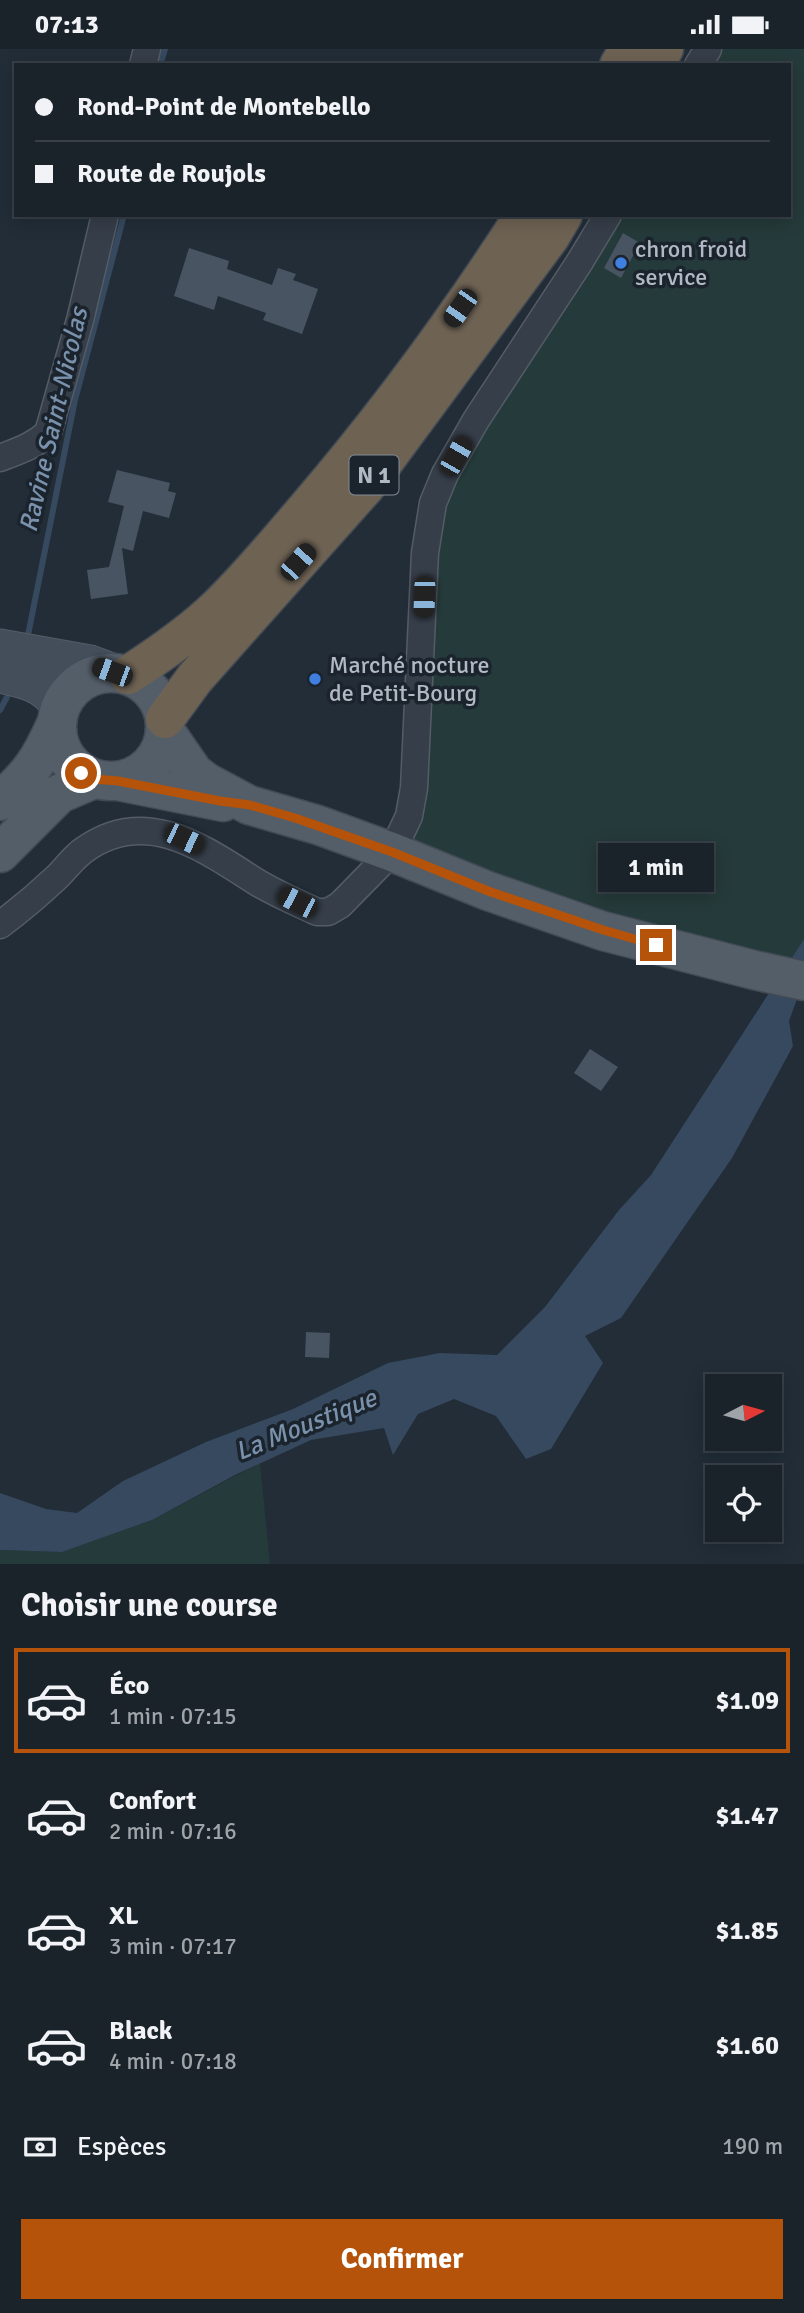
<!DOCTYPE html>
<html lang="fr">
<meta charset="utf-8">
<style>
body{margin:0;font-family:Signika,sans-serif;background:#272f36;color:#f1f3f6;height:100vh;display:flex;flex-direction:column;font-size:26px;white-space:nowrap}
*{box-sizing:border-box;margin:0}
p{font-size:23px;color:#9fa4a8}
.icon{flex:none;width:38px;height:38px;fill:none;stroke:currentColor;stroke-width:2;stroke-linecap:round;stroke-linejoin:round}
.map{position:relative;height:1515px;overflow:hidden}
.drawer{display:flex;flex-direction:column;background:#1a222a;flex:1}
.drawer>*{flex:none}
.hud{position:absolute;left:14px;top:14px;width:777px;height:154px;border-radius:0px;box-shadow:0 4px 18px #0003,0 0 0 2px #383f47;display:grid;align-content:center;height:154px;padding:0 21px;background:#1a222a}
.needle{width:46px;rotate:84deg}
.controls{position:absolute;left:705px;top:1325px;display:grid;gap:14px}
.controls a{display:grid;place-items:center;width:77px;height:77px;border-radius:0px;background:#1a222a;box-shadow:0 4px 18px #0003,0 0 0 2px #383f47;font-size:35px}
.end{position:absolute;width:32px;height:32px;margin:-16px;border:9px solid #b45309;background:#fff;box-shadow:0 0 0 4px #fff}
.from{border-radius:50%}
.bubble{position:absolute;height:49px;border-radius:0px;background:#1a222a;box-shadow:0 4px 18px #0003,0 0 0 2px #383f47;font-size:23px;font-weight:800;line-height:49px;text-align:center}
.car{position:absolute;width:21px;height:42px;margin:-21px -10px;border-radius:9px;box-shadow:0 0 5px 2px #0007;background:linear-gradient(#222 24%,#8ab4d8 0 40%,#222 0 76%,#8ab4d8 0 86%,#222 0)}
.hud b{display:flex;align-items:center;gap:24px;height:66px;font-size:26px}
.hud b+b{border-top:2px solid #383f47}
.hud i{width:18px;height:18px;background:#f1f3f6}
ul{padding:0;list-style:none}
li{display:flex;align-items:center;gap:21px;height:105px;margin:0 14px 10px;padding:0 7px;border:4px solid transparent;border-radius:0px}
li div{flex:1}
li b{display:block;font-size:26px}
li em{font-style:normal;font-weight:800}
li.on{border-color:#b45309}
li>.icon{width:63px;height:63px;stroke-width:1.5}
h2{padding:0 21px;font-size:32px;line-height:84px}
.pay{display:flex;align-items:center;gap:18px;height:77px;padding:0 21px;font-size:26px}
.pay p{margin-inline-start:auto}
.action{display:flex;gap:14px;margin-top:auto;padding:14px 21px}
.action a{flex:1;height:80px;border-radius:0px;background:#b45309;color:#fff;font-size:28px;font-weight:800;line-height:80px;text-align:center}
.status{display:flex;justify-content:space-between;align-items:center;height:49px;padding:0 35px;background:#1a222a;direction:ltr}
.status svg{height:19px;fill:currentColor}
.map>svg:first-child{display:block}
.green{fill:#253a3a}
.water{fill:#36495f}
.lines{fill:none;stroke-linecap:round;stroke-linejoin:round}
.stream{stroke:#36495f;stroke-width:6}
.building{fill:#485462}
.street-casing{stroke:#545c66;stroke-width:29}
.secondary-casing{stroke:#545c66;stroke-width:39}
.primary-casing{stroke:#424a55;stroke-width:41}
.highway-casing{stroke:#414953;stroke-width:41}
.street{stroke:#363e49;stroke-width:26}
.secondary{stroke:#444e5b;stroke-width:37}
.primary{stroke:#545e69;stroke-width:38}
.highway{stroke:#6e6253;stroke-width:38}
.route{stroke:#b45309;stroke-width:9}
.shop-dot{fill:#3f7fe0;stroke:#1b242d;stroke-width:2.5}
.labels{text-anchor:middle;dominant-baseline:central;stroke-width:7;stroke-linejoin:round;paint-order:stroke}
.shield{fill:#1b242d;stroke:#848c97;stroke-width:2}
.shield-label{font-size:23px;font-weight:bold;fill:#b1b9c5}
.poi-label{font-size:24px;fill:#b1b9c5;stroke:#1b242d;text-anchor:start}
.water-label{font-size:26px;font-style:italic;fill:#7a91ac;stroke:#1b242d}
</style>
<div class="status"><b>07:13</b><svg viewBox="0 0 49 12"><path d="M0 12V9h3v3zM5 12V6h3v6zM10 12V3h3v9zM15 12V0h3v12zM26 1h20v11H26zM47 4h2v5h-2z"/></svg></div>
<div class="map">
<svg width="804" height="1515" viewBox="0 0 804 1515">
<rect width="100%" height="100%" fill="#222d38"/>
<g class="green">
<polygon points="708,0 804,0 804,890 785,919 392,803 409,767 433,454 608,166 789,166 789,16 698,16"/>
<polygon points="260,1414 270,1515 0,1515 0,1501 62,1503 152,1471"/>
</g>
<polygon class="water" points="804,890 804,940 797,950 789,972 793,997 732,1109 621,1269 585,1287 603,1314 551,1400 526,1410 496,1367 454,1350 418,1365 393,1406 384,1379 311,1391 237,1425 152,1471 62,1503 0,1501 0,1444 46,1460 77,1464 123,1432 206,1393 293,1360 388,1314 440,1304 497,1306 545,1258 619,1161 651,1126"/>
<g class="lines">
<g class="stream">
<polyline points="160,16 165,0"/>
<polyline points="28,586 75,351 124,166"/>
<polyline points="0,661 7,648"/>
</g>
</g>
<g class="building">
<polygon points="623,184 640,194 621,229 604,219"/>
<polygon points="189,199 229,212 227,220 272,236 278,219 296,225 293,231 318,240 302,285 263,271 266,264 218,247 214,261 174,247"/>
<polygon points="117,421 170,434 168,442 176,444 169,469 143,462 133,502 122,499 128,545 91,550 87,521 109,518 124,457 108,453"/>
<polygon points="590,1000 618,1018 601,1042 574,1024"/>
<polygon points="306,1283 330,1284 329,1309 305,1308"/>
</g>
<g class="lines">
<g class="street-casing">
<g id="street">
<polyline points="143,16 147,0"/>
<polyline points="698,16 708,0"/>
<path d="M0,409c18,-7 34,-12 48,-25l32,-113 25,-105"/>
<path d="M0,876c20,-15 39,-31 57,-48 9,-9 17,-20 27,-27 61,-44 118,-3 171,31 19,12 41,21 62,31h11l12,-7 52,-53 17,-36 5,-28 11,-235 8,-50 12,-29 31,-54 103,-157 29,-48"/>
</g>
</g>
<g class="secondary-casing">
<g id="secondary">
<polyline points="0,599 90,615 112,623"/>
<path d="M0,625c24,5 47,10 60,33"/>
</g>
</g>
<g class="primary-casing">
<g id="primary">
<circle cx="111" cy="678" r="54"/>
<polyline points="165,682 194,724 206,733 249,756 318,776 392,803 488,842 603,882 754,921 804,932"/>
<polyline points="118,732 223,753"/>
<path d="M0,752c30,-26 40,-41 56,-77"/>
<polyline points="0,804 59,745 94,730"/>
</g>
</g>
<g class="highway-casing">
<g id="highway">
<polyline points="619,16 629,0"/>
<polyline points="654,16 664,0"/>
<path d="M128,626c31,-20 63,-42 89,-67 32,-31 60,-65 89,-99 79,-92 152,-191 218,-294"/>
<polyline points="165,670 195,629 366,437 550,188 563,166"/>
</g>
</g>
<use href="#street" class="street"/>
<use href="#secondary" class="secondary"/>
<use href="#primary" class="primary"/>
<use href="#highway" class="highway"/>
</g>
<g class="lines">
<polyline class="route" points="81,724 94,730 118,732 220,752 250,756 295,769 392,803 488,842 603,881 656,896"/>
</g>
<g class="shop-dot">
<circle cx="621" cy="214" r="7"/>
<circle cx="315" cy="630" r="7"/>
</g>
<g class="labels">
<rect class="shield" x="349.5" y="406.5" width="49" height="39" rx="5"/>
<g class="shield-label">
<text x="374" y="426">N 1</text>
</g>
<g class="poi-label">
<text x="635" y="200">chron froid<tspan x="635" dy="28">service</tspan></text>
<text x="329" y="616">Marché nocture<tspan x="329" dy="28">de Petit-Bourg</tspan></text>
</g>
<g class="water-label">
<text transform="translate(54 371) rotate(-77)">Ravine Saint-Nicolas</text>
<text transform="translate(306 1376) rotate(-22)">La Moustique</text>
</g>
</g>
</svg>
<div class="controls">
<a><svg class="needle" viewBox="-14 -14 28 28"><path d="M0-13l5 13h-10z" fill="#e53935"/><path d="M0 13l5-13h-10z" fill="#9fa4a8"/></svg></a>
<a><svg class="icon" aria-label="locate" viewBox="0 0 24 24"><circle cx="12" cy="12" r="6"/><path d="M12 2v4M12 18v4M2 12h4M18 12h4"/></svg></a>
</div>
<i class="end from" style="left:81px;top:724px"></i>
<i class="end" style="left:656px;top:896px"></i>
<div class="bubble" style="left:598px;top:794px;width:116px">1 min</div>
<i class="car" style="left:460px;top:259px;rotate:215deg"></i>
<i class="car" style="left:456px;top:407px;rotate:30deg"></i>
<i class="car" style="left:298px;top:513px;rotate:42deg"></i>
<i class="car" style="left:424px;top:548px;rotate:182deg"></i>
<i class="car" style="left:112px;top:623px;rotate:290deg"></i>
<i class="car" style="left:184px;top:790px;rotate:116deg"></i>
<i class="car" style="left:297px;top:853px;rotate:297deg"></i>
<div class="hud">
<b><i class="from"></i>Rond-Point de Montebello</b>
<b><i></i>Route de Roujols</b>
</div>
</div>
<section class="drawer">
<h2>Choisir une course</h2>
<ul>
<li class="on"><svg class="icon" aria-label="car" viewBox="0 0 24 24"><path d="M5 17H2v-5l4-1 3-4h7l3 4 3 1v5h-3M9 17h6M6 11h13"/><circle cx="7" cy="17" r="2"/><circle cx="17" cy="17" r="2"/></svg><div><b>Éco</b><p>1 min · 07:15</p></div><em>$1.09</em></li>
<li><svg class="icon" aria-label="car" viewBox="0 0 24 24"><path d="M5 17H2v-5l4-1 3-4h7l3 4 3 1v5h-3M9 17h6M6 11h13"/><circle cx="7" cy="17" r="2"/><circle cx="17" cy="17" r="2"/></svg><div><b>Confort</b><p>2 min · 07:16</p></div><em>$1.47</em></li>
<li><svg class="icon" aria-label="car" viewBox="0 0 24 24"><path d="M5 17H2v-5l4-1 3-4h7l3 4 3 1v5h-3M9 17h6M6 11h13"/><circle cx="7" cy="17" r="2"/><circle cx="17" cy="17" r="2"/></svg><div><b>XL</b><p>3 min · 07:17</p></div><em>$1.85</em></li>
<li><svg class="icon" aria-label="car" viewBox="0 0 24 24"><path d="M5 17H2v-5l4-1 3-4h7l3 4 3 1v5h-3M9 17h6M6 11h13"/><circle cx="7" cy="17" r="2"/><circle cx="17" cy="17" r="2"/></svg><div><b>Black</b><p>4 min · 07:18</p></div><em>$1.60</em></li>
</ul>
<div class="pay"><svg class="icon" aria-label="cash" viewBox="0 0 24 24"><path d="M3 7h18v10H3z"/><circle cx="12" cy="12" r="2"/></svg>Espèces<p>190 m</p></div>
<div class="action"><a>Confirmer</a></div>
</section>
